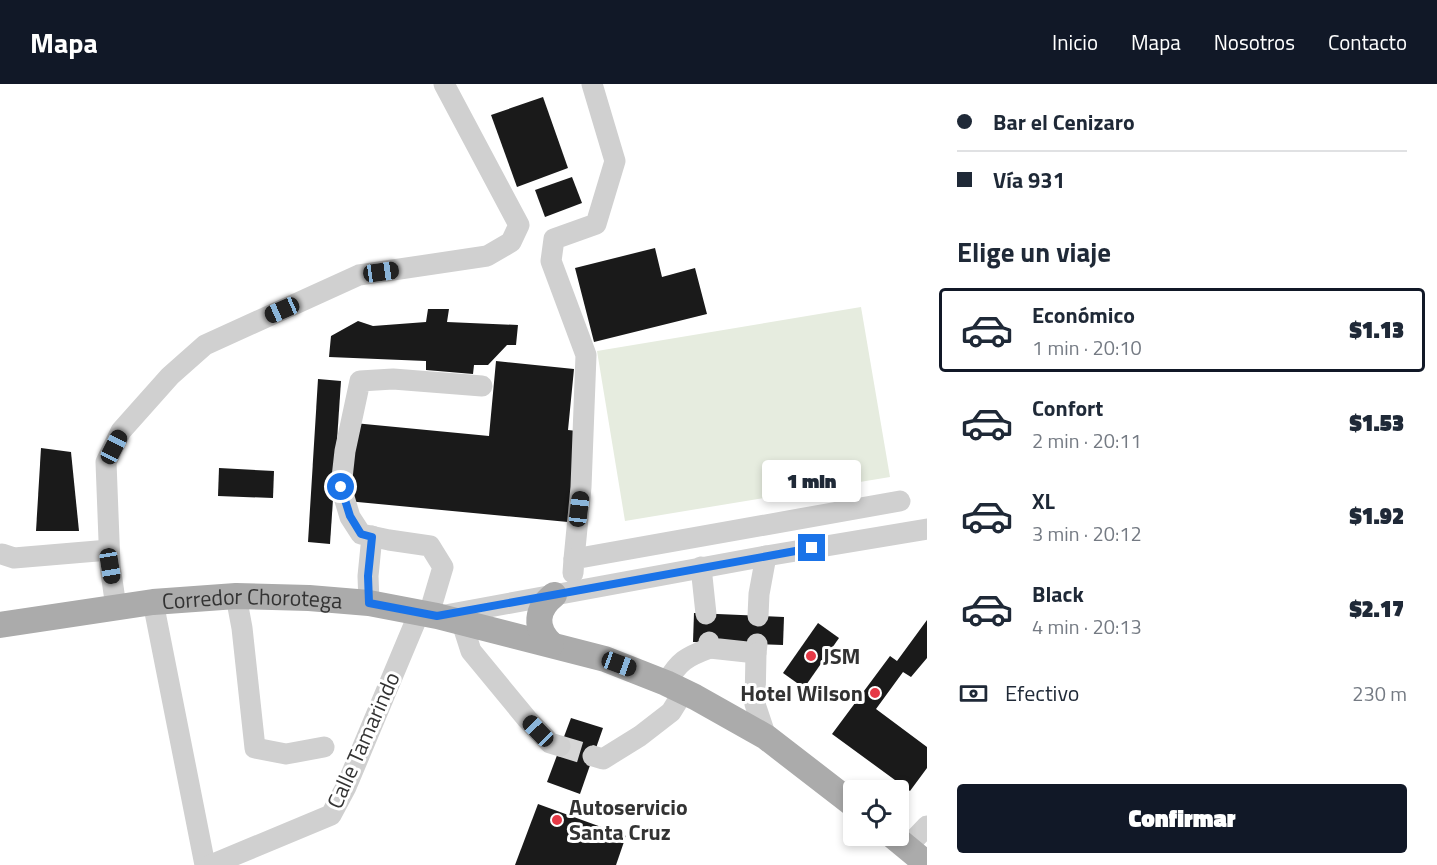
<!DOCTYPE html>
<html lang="es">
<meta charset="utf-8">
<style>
body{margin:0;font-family:"Titillium Web",sans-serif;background:#f6f6f7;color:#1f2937;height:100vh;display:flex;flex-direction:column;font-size:22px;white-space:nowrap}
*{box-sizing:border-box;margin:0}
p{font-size:20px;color:#747a83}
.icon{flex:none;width:33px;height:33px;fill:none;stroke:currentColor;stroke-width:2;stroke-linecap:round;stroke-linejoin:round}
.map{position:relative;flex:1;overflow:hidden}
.sheet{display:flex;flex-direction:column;background:#fff;width:510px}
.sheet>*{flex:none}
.top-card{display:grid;align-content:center;height:132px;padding:0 30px;background:#fff}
.controls{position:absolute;left:843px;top:696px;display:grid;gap:12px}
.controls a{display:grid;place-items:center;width:66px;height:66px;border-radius:6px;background:#fff;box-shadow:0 3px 9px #0003;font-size:30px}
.end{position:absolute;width:27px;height:27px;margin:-14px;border:8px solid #1a73e8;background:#fff;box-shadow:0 0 0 3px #fff}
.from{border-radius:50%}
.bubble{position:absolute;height:42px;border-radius:6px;background:#fff;box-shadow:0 3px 9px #0003;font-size:20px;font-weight:800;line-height:42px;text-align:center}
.car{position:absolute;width:18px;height:36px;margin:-18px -9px;border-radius:8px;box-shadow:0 0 4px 2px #0007;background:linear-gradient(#222 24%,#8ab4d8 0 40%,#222 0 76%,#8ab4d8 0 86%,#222 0)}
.top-card b{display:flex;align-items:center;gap:21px;height:57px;font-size:22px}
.top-card b+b{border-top:2px solid #e0e1e3}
.top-card i{width:15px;height:15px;background:#1f2937}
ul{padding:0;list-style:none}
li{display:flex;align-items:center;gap:18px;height:84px;margin:0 12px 9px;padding:0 18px;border:3px solid transparent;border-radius:6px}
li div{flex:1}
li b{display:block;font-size:22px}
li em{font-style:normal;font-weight:800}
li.active{border-color:#111827}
li>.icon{width:54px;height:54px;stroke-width:1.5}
h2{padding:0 30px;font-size:27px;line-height:72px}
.pay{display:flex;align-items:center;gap:15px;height:66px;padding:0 30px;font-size:22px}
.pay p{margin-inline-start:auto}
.cta{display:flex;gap:12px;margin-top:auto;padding:12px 30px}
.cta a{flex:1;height:69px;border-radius:6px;background:#111827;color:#fff;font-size:24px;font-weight:800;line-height:69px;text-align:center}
header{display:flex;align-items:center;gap:36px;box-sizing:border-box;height:84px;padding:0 30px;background:#111827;color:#fff}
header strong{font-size:28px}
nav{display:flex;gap:33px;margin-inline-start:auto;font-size:21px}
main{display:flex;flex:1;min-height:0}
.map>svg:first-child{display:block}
.green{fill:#e6ecdf}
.building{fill:#1a1a1a}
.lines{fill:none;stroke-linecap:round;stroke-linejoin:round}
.minor-tunnel{stroke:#d6d6d6;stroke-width:21;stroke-dasharray:21 10;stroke-linecap:butt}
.minor{stroke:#d0d0d0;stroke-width:21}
.major{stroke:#ababab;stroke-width:26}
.route{stroke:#1a73e8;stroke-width:8}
.poi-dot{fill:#e63946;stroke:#fff;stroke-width:2}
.labels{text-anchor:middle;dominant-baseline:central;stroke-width:6;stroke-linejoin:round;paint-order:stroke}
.street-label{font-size:22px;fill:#333;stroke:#fff}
.poi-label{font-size:22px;font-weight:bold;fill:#333;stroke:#fff;text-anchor:start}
</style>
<header>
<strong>Mapa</strong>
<nav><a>Inicio</a><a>Mapa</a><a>Nosotros</a><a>Contacto</a></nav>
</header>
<main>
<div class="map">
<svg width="927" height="781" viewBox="0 0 927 781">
<rect width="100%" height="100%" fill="#fff"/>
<polygon class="green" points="861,223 890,393 625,437 597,267"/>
<g class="building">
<polygon points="543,13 568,84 517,103 491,31"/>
<polygon points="572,93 582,119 545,133 535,106"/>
<polygon points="655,164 662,193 695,184 707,230 594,258 575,184"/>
<polygon points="428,225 449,225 447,238 518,241 516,261 507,261 488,281 474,281 473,290 426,286 426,277 329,273 331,252 358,237 373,242 426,238"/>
<polygon points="496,277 574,285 568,346 577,347 568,438 347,417 354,339 489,352"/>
<polygon points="318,295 341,297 330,460 308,458"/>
<polygon points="41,364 71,368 79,447 36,447"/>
<polygon points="219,384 274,387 273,414 218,412"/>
<polygon points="694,529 784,533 783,561 693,558"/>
<polygon points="927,536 927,574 911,593 903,588 876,625 927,663 927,684 910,707 832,650 890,572 897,577"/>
<polygon points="818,539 839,554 804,604 783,589"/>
<polygon points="571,634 603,644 580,710 547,698"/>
<polygon points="538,720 626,752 616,781 515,781"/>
</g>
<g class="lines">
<polyline class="minor-tunnel" points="560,662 593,672"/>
<g class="minor">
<polyline points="2,470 14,474 109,466"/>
<polyline points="574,475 581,403 586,271 551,177 554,155 596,140 615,77 592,0"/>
<polyline points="701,483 706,530"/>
<polyline points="573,489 574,475 900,417"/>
<polyline points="236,512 242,544 255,664 286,670 324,663"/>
<polyline points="153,518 205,781"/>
<polyline points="369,519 368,492 372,452"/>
<polyline points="116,523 110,482 106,378 121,347 170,292 205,261 359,191 487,172 511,158 519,141 444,0"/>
<polyline points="429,530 443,483 430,462 389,456 361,450 350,433 341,403 345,367 360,297 393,295 482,302"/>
<polyline points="440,532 766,472 927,445"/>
<polyline points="758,532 759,510 766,472"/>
<polyline points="462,539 471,567 527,635 550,659 560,662"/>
<polyline points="709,558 710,564 756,569 757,560"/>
<polyline points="756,569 755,620 766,653"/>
<path d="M666,599c13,-22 20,-26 44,-35"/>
<polyline points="593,672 603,675 640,652 671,628 684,607"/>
<polyline points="907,763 927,742"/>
<polyline points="211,781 331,731 346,703 419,529"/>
</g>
<g class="major">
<path id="s1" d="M0,541l153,-23 83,-6 73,2 60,5 68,13 168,43 61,24 29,14 71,40 88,68"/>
<path d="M551,560c-17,-16 -15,-35 3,-49"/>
<polyline points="893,752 927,780"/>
</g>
</g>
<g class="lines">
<polyline class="route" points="341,403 350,432 361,450 372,453 368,492 369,519 437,532 812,464"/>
</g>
<g class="poi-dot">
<circle cx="811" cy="572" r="6"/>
<circle cx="875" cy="609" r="6"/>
<circle cx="557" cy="736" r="6"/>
</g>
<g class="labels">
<g class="street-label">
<text stroke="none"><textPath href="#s1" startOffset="254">Corredor Chorotega</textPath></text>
<text transform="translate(363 656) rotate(-66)">Calle Tamarindo</text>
</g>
<g class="poi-label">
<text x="823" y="572">JSM</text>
<text x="863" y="609" text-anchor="end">Hotel Wilson</text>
<text x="569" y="723">Autoservicio<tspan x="569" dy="25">Santa Cruz</tspan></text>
</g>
</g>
</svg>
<div class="controls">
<a><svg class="icon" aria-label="locate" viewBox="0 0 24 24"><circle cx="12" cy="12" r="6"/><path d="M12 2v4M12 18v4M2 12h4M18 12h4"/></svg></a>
</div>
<i class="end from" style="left:341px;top:403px"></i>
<i class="end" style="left:812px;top:464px"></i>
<div class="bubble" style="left:762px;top:376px;width:99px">1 min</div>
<i class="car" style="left:381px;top:188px;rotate:82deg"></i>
<i class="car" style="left:282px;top:226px;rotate:246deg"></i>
<i class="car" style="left:114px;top:363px;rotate:27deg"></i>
<i class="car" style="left:579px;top:425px;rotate:7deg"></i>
<i class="car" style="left:110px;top:482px;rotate:171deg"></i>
<i class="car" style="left:619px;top:580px;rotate:110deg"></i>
<i class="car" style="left:538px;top:647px;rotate:316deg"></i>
</div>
<section class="sheet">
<div class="top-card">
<b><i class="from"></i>Bar el Cenizaro</b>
<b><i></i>Vía 931</b>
</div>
<h2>Elige un viaje</h2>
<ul>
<li class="active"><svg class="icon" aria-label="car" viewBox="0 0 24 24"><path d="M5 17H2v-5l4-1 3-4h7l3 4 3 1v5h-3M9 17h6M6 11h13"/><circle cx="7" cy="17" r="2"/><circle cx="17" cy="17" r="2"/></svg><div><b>Económico</b><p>1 min · 20:10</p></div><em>$1.13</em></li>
<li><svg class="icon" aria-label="car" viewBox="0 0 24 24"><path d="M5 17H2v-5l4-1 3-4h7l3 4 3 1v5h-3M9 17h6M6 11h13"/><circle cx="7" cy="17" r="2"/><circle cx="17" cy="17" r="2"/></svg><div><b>Confort</b><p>2 min · 20:11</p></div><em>$1.53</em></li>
<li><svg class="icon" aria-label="car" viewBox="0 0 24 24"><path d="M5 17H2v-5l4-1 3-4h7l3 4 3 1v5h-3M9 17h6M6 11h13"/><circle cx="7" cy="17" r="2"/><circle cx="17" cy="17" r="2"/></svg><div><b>XL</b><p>3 min · 20:12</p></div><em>$1.92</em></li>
<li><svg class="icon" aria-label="car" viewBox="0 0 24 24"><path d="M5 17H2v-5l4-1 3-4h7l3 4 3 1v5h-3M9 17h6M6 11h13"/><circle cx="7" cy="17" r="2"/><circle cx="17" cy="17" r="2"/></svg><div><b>Black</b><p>4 min · 20:13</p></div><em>$2.17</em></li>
</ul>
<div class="pay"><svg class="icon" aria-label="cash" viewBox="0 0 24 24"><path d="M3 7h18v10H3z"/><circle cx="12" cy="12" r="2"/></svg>Efectivo<p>230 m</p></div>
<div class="cta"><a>Confirmar</a></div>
</section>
</main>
